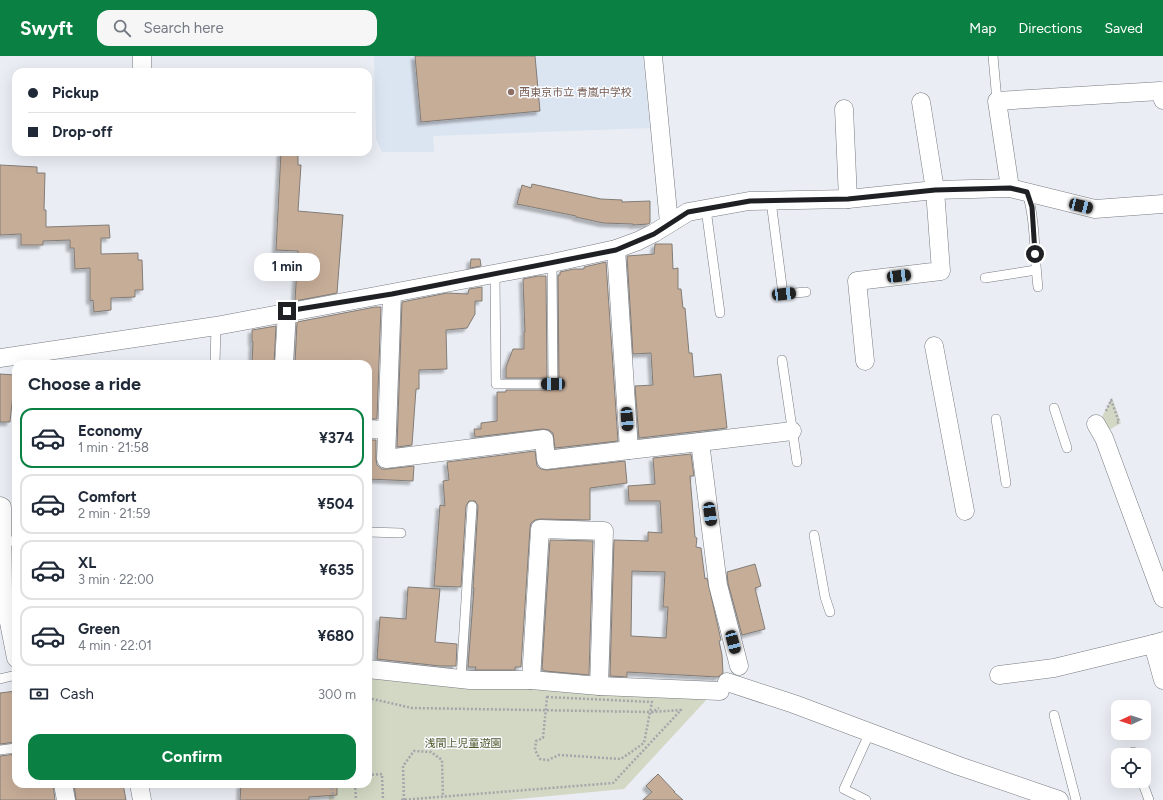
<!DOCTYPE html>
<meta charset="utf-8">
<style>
body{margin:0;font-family:Figtree,"Noto Sans JP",sans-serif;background:#f6f6f7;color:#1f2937;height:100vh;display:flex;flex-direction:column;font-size:15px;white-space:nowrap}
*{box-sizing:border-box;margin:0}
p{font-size:13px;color:#747a83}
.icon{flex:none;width:22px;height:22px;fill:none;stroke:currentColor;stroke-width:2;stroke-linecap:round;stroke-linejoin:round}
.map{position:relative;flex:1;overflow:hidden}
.details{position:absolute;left:12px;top:304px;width:360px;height:428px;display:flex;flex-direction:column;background:#fff;border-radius:12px;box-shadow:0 4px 16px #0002}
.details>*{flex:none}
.banner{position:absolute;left:12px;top:12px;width:360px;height:88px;border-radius:12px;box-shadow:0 4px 16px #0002;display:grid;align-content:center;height:88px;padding:0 16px;background:#fff}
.needle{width:26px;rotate:267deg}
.fabs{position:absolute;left:1111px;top:644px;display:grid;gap:8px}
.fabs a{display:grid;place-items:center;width:40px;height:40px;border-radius:8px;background:#fff;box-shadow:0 4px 16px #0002;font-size:20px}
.end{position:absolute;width:18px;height:18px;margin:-9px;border:5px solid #1f2023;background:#fff;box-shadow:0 0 0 2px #fff}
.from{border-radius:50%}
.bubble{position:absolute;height:28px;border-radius:12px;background:#fff;box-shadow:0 4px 16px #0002;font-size:13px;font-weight:700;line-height:28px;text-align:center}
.car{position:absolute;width:12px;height:24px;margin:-12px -6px;border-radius:5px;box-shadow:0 0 3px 1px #0007;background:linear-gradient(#222 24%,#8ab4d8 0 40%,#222 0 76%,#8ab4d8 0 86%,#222 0)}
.banner b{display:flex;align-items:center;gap:14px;height:38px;font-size:15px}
.banner b+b{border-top:1px solid #e0e1e3}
.banner i{width:10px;height:10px;background:#1f2937}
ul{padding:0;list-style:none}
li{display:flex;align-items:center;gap:12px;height:60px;margin:0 8px 6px;padding:0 8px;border:2px solid #e0e1e3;border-radius:12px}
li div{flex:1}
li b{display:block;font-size:15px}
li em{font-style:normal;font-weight:700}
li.current{border-color:#0b8043}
li>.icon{width:36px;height:36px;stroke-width:1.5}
h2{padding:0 16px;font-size:18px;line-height:48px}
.pay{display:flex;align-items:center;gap:10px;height:44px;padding:0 16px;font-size:15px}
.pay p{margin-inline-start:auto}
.cta{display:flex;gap:8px;margin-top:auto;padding:8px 16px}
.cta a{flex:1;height:46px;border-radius:12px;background:#0b8043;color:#fff;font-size:16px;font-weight:700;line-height:46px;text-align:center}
header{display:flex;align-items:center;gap:24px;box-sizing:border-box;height:56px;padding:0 20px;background:#0b8043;color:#fff}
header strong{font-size:19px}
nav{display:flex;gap:22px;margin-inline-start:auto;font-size:14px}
.search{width:280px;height:36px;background:#f6f6f7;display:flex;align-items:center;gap:10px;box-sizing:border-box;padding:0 14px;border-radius:12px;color:#747a83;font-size:15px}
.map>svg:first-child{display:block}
.built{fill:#dbe4f1}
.green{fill:#d2d8c3}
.building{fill:#c6ad98;stroke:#827c77;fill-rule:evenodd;filter:url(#shadow)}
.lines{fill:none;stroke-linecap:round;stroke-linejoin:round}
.service-casing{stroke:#777b80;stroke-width:10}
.minor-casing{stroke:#777b80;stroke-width:19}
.path{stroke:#a3a6ab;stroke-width:2.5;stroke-dasharray:2 2;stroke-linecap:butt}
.service{stroke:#fff;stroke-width:9}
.minor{stroke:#fff;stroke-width:18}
.route{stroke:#1f2023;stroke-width:5}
.education-dot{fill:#8d6e63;stroke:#f8fbff;stroke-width:1.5}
.labels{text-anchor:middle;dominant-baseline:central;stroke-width:3;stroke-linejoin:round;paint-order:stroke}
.education-label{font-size:11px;fill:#785e54;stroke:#f8fbff;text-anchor:start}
.park-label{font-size:11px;fill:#4e5929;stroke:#f8fbff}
</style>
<header>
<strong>Swyft</strong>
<div class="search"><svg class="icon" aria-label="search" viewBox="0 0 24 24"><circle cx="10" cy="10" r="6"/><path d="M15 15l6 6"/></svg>Search here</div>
<nav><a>Map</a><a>Directions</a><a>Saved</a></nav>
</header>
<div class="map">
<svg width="1163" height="744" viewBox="0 0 1163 744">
<defs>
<filter id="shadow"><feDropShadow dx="-3.5" dy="3.5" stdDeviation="1" flood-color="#0004"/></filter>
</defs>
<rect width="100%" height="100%" fill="#eaeef4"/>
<polygon class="built" points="374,0 643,0 650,72 433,80 434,96 382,96 376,83"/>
<g class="green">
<polygon points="1112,341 1121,367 1104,377 1099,367"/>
<polygon points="368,620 520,631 708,642 624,733 507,744 329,744 328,728 368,728"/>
</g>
<g class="building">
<polygon points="415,0 535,0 540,55 421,66"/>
<polygon points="281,96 298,96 298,109 301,109 298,155 343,159 337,237 295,245 298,195 276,194"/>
<polygon points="0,109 37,111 37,117 45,117 44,154 46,154 46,171 109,169 110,182 101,182 101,198 138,197 138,204 142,204 143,234 135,234 135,241 111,242 111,254 94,256 93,244 90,245 90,212 75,213 74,192 70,192 70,184 43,185 43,189 21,189 21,178 0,179"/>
<polygon points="532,128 601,143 622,144 622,146 650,145 650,167 648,168 633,169 633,168 603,167 576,161 576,160 517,148 522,129 531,132"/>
<polygon points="655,188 672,188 673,213 678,212 678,233 681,233 683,252 685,252 689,297 692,297 694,321 721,318 727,372 639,382 635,330 653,329 651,297 633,298 627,200 654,198"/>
<polygon points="471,203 480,203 481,210 470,212"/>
<polygon points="606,206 618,385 555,392 553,377 549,374 543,373 475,381 474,373 481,373 481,367 497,365 497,336 506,336 506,334 553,334 558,331 559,328 558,219 560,219 560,216 574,213 584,213 584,211"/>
<polygon points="538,220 546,220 547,322 506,322 506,311 513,293 524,293 524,276 525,276 523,223"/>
<polygon points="482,231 482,245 475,245 475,258 467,272 446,274 447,313 419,314 419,333 416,333 412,389 397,391 402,246 447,237 468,238 469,233"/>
<polygon points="375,251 381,251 377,363 368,363 368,308 334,307 334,308 295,308 297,266"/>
<polygon points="276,270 274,308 252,308 253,286 252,286 252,274"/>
<polygon points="0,318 15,319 10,366 0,366"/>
<polygon points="368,384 376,384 376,403 377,409 382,413 387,413 414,410 413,425 368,423"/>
<polygon points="535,395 537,410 541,413 547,414 625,405 627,427 590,432 590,464 540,463 535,464 531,467 530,472 521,611 515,611 515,614 475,614 476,611 468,611 474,532 473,532 478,450 475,445 469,445 466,450 461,531 434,530 440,449 445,450 443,425 449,424 447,406"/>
<path d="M691,398l3,22h-4l5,61 2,1 -1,9 5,1 4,31 2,-1 14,62 -2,1 3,14 1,18 -5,4 -91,-5v5l-17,-1 4,-136 34,1v-9l14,1 -2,-32h-31l-1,-15 27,-2 -2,-26zM632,515l33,1 -2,35h5l-2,31 -35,-2z"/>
<polygon points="550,484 593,485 589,619 545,615 542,613"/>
<polygon points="755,508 761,530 755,532 765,573 742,579 728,527 727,516"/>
<polygon points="408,531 440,533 435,586 457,588 456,610 440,610 377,603 380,561 406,563"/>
<polygon points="16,635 16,686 0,688 0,637"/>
<polygon points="16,698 16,728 53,728 55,744 0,744 0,700"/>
<polygon points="658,718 675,736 674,736 683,744 643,744 652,736 646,730"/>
<polygon points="74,728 123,728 126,744 76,744"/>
<polygon points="241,728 337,728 337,739 309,741 309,744 240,744"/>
</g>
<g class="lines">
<g class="service-casing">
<g id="service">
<polyline points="993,0 997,45"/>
<path d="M1027,136c9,31 7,64 11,95"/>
<polyline points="771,145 783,238 806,236"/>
<polyline points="706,153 720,257"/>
<polyline points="495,218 496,328 553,328 552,207"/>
<polyline points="985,222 1036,214"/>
<polyline points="782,304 797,406"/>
<polyline points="215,308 216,270"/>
<polyline points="1054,352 1067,392"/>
<polyline points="996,363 1006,427"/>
<polyline points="368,476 401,477"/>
<polyline points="814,479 825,541 830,556"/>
<polyline points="2,485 16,485"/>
<polyline points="461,622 472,450"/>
<polyline points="0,623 16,619"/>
<polyline points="1054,659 1076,744"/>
<polyline points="0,694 16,692"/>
<polyline points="1133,696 1134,699"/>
<polyline points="1142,725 1149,744"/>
<polyline points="866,744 844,733 870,676"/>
</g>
</g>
<g class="minor-casing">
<g id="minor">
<polyline points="142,0 142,16"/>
<polyline points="653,0 669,167"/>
<polyline points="844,53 848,143"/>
<polyline points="1010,132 997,45 1160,35 1163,44"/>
<polyline points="616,193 629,394 700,386 718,529 739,610"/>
<polyline points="392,238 386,403 544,383 546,404 629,394"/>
<polyline points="934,290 965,455"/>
<polyline points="0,302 216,270 552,207 616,193 638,185 654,177 688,156 749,145 848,143 935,134 1010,132 1095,153 1163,148"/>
<polyline points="865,305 857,225 941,215 935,134 921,46"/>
<polyline points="284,308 287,255"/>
<polyline points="1096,368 1104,382 1163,542"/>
<polyline points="368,373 387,374"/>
<polyline points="700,386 792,375"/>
<polyline points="0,450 2,451 3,536 16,602"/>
<polyline points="1153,588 1163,624"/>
<polyline points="368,613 470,624 531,624 599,630 720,635"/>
<polyline points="999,619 1054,612 1153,588 1163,585"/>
<polyline points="531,624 540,473 604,475 599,630"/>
<polyline points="727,626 794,648 959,710 1059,744"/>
<polyline points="63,728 66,744"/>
<polyline points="139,728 142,744"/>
</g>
</g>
<g class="path">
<polyline points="1106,355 1111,344 1119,366 1117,367"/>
<polygon points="547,641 652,646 644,687 621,703 559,699 548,704 540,703 535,694 536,685 543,682"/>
<polyline points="368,642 412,652 652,656 659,652"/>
<polyline points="368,719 382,718 383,744"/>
<polyline points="332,728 333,744"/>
<polyline points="355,728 356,744"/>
<polyline points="401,744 613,727 681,654 652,656"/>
<polyline points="404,744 403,710 414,695 431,696 442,704 443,741"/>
</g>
<use href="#service" class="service"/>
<use href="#minor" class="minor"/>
</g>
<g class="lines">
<polyline class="route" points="287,255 392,238 616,194 654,178 688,156 750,145 848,143 935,134 1010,132 1027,136 1032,151 1035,198"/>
</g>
<circle class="education-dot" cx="511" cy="36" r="4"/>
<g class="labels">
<g class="education-label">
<text x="519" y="36">西東京市立 青嵐中学校</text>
</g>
<g class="park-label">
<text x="463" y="687">浅間上児童遊園</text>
</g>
</g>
</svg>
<div class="fabs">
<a><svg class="needle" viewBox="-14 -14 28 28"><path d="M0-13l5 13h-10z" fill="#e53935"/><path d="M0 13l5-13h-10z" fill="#747a83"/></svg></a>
<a><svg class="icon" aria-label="locate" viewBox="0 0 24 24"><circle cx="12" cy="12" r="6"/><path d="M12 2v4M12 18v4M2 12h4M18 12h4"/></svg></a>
</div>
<i class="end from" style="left:1035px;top:198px"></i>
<i class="end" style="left:287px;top:255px"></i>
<div class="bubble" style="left:254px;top:197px;width:66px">1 min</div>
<i class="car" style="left:1081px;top:150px;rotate:104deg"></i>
<i class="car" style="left:899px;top:220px;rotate:83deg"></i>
<i class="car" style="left:784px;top:238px;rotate:84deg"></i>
<i class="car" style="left:553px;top:328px;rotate:270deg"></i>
<i class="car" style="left:627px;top:363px;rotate:176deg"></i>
<i class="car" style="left:710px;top:458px;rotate:172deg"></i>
<i class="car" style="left:733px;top:586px;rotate:165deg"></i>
<div class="banner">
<b><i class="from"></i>Pickup</b>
<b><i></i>Drop-off</b>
</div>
<section class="details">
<h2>Choose a ride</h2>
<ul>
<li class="current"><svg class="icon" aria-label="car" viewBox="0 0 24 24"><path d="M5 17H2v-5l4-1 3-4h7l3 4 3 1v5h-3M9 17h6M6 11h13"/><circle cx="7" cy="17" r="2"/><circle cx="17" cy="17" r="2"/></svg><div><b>Economy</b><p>1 min · 21:58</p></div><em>¥374</em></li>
<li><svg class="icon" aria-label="car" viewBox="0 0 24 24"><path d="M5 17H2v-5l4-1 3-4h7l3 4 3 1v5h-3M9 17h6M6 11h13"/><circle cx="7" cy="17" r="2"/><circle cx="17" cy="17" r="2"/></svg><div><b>Comfort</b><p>2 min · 21:59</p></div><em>¥504</em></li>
<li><svg class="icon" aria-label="car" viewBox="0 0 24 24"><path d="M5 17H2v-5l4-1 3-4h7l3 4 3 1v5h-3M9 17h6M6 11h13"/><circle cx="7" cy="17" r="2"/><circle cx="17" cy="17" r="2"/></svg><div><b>XL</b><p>3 min · 22:00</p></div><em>¥635</em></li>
<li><svg class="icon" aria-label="car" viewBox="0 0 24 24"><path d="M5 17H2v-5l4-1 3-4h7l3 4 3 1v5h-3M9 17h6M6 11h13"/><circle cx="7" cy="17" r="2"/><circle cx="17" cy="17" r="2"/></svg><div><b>Green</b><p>4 min · 22:01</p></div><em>¥680</em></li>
</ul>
<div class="pay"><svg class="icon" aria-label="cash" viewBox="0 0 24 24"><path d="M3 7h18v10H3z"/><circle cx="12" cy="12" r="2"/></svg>Cash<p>300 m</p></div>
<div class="cta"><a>Confirm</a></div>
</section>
</div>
